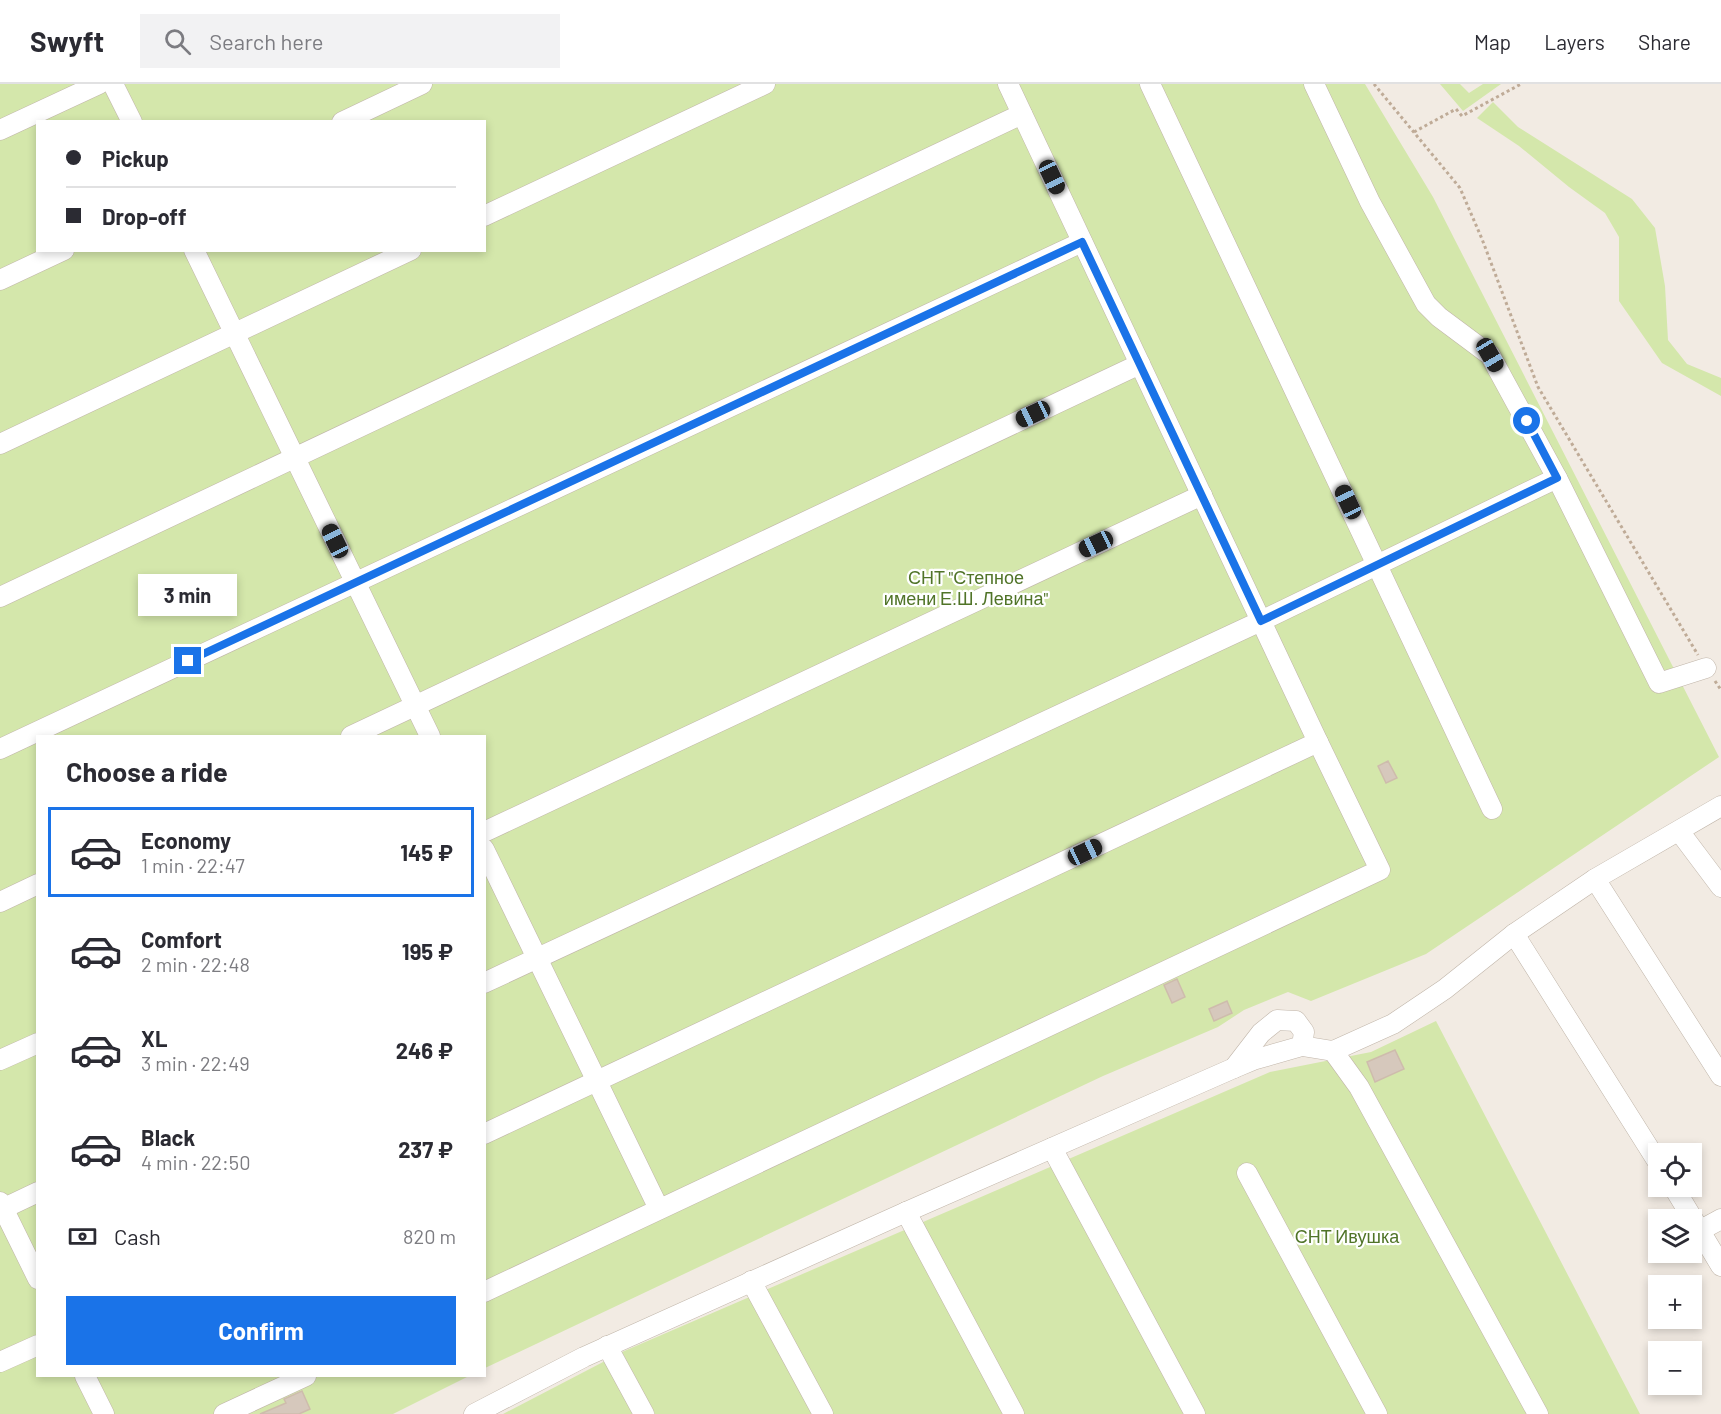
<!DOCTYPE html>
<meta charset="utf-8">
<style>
body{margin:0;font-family:Barlow,sans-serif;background:#f2f2f3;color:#2b2b33;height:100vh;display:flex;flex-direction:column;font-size:22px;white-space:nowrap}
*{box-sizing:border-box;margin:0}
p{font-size:20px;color:#7c7c81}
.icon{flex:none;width:33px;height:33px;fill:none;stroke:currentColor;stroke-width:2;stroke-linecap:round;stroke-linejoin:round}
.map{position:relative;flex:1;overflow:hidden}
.side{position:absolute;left:36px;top:651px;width:450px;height:642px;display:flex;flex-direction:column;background:#fff;border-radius:0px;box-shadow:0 3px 9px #0003}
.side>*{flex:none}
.guide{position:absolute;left:36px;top:36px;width:450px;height:132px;border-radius:0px;box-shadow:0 3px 9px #0003;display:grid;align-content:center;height:132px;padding:0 30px;background:#fff}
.fabs{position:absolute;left:1648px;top:1059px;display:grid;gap:12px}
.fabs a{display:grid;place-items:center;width:54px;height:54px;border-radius:0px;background:#fff;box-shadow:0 3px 9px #0003;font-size:30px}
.end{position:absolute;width:27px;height:27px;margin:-14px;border:8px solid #1a73e8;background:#fff;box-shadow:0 0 0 3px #fff}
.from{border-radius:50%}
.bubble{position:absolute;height:42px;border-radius:0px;background:#fff;box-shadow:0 3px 9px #0003;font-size:20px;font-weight:700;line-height:42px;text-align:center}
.car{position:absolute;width:18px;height:36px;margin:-18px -9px;border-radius:8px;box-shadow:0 0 4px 2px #0007;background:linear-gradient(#222 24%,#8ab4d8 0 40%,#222 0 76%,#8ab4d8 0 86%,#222 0)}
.guide b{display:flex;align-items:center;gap:21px;height:57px;font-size:22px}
.guide b+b{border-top:2px solid #e1e1e2}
.guide i{width:15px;height:15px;background:#2b2b33}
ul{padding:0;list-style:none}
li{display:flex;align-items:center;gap:18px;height:90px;margin:0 12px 9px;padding:0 18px;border:3px solid transparent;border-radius:0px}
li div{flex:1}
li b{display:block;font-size:22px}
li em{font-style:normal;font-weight:700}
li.active{border-color:#1a73e8}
li>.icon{width:54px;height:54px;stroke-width:1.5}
h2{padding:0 30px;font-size:27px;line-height:72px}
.pay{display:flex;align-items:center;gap:15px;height:66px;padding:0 30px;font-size:22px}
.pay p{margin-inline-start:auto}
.primary-button{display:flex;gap:12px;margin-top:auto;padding:12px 30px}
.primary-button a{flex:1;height:69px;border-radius:0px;background:#1a73e8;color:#fff;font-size:24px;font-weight:700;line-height:69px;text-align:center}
header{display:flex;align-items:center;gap:36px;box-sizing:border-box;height:84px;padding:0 30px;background:#fff;border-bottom:2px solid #e1e1e2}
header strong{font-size:28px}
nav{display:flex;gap:33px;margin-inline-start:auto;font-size:21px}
.search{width:420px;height:54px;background:#f2f2f3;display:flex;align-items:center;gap:15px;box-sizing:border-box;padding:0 21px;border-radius:0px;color:#7c7c81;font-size:22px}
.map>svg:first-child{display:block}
.green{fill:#d4e7ab;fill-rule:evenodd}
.building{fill:#d6c8bc;stroke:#cebcac;stroke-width:1.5}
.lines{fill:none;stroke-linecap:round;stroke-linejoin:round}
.minor-casing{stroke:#c0b5a9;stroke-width:21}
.path{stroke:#bfab97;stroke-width:3;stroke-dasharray:3 3;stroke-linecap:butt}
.minor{stroke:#fff;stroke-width:20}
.route{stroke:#1a73e8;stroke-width:8}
.labels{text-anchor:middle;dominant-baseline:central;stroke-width:4.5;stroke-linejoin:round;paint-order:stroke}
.park-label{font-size:18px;fill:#507428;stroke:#fff}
</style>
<header>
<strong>Swyft</strong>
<div class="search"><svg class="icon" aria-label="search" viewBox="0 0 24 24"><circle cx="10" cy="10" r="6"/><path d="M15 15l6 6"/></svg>Search here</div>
<nav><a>Map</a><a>Layers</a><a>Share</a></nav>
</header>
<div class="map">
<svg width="1721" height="1330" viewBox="0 0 1721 1330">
<rect width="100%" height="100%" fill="#f2ebe3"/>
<g class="green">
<path d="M0,0h1365l68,113 286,560 -293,197 -115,47 -23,-9 -44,18 -26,17 -115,49 -618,292 -1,-632h-446v640h431l-76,38h-393zM38,38h446v128h-446z"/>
<polygon points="1440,0 1460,0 1469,9 1483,0 1501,0 1463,27"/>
<polygon points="1493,18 1518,43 1632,115 1655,144 1665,202 1668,256 1687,280 1721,294 1721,312 1662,279 1619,217 1619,153 1605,129 1569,103 1519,62 1477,34"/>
<polygon points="1436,937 1640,1330 655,1330 622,1268 1270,988 1371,968"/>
<polygon points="605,1277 634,1330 503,1330"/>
</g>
<g class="building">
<polygon points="1388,677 1397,694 1386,699 1378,682"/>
<polygon points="1177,895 1185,913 1172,919 1164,901"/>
<polygon points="1227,917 1232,929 1214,937 1209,925"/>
<polygon points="1395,966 1404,985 1375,998 1367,978"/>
<polygon points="302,1307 310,1325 299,1330 260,1330 286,1319 284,1315"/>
</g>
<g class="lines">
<g class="minor-casing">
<g id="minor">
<polyline points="113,0 132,38"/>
<polyline points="1150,0 1492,725"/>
<polyline points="1314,0 1370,118 1426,220 1439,233 1490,271 1557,394 1659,599 1706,584"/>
<polyline points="342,38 422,0"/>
<polyline points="0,46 99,0"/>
<polyline points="484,132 765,0"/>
<polyline points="194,166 430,652"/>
<polyline points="0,196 64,166"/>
<polyline points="0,360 411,166"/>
<polyline points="0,513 1022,30"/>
<polyline points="351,652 1140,280"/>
<polyline points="0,665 1082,158"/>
<polyline points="1679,747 1721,803"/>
<polyline points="484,748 1202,411"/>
<polyline points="484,765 659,1125"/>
<polyline points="1595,795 1721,992"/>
<polyline points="0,818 38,800"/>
<polyline points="1514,850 1659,1080"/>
<polyline points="484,899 1261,537 1557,394"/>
<polyline points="1333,967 1359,1003 1538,1330"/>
<polyline points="0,976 38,959"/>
<polyline points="1234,984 1261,949 1277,936 1296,937 1304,948 1302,962"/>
<polyline points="484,1050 1318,658"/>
<polyline points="1052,1064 1195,1330"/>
<polyline points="1247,1089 1377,1330"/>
<polyline points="1673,1102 1721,1182"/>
<polyline points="0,1118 38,1195"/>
<polyline points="0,1126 38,1108"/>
<polyline points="906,1128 1014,1330"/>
<polyline points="1699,1147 1721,1135"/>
<polyline points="751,1197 823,1330"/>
<polyline points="484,1208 1380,786 1318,658 1008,0"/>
<polyline points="607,1262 644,1330"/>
<polyline points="0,1278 38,1261"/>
<polyline points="85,1292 104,1330"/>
<polyline points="224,1330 306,1292"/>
<polyline points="474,1330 584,1273 906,1128 1234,984 1253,976 1302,962 1333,967 1393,940 1445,905 1514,850 1595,795 1721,722"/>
</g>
</g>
<g class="path">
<polyline points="1374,0 1460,104 1482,155 1538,303 1698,571"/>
<polyline points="1414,48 1456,25 1462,32 1521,0"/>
<polyline points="1715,597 1721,606"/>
</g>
<use href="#minor" class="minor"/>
</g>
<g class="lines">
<polyline class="route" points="188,577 1082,158 1261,537 1557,394 1527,337"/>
</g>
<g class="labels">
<g class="park-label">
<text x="966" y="493">СНТ "Степное<tspan x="966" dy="21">имени Е.Ш. Левина"</tspan></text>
<text x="1347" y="1152">СНТ Ивушка</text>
</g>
</g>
</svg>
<div class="fabs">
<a><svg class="icon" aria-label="locate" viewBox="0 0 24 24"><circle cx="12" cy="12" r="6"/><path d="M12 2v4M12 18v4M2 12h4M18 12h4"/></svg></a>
<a><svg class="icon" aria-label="layers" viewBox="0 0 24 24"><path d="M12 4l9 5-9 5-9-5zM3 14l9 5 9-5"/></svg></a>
<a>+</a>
<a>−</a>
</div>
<i class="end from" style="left:1527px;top:337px"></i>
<i class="end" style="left:188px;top:577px"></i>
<div class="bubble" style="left:138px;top:490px;width:99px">3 min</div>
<i class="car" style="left:1052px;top:93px;rotate:155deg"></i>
<i class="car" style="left:1490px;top:271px;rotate:150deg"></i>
<i class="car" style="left:1033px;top:330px;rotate:245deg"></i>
<i class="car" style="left:1348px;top:418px;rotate:335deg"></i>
<i class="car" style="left:335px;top:457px;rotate:334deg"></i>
<i class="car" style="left:1096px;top:460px;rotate:245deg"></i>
<i class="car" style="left:1085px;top:768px;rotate:65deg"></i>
<div class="guide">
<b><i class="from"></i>Pickup</b>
<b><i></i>Drop-off</b>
</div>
<section class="side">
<h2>Choose a ride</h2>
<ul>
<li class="active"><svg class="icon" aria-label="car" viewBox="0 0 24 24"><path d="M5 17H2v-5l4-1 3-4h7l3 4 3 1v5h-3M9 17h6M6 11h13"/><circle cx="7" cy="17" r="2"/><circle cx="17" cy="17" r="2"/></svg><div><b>Economy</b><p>1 min · 22:47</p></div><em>145 ₽</em></li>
<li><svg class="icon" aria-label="car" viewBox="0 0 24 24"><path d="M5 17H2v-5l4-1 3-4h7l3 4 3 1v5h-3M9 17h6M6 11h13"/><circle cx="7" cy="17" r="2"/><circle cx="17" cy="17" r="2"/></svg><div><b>Comfort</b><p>2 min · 22:48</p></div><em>195 ₽</em></li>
<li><svg class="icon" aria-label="car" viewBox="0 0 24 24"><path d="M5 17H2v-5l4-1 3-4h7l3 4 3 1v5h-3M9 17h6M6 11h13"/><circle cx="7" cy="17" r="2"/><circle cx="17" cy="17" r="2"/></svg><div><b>XL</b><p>3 min · 22:49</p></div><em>246 ₽</em></li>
<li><svg class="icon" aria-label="car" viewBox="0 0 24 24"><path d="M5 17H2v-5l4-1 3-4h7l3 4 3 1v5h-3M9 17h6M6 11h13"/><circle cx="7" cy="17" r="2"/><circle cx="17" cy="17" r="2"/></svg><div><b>Black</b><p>4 min · 22:50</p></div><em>237 ₽</em></li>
</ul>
<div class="pay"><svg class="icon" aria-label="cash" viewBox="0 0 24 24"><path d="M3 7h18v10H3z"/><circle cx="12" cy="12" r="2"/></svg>Cash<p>820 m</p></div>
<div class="primary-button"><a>Confirm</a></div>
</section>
</div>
